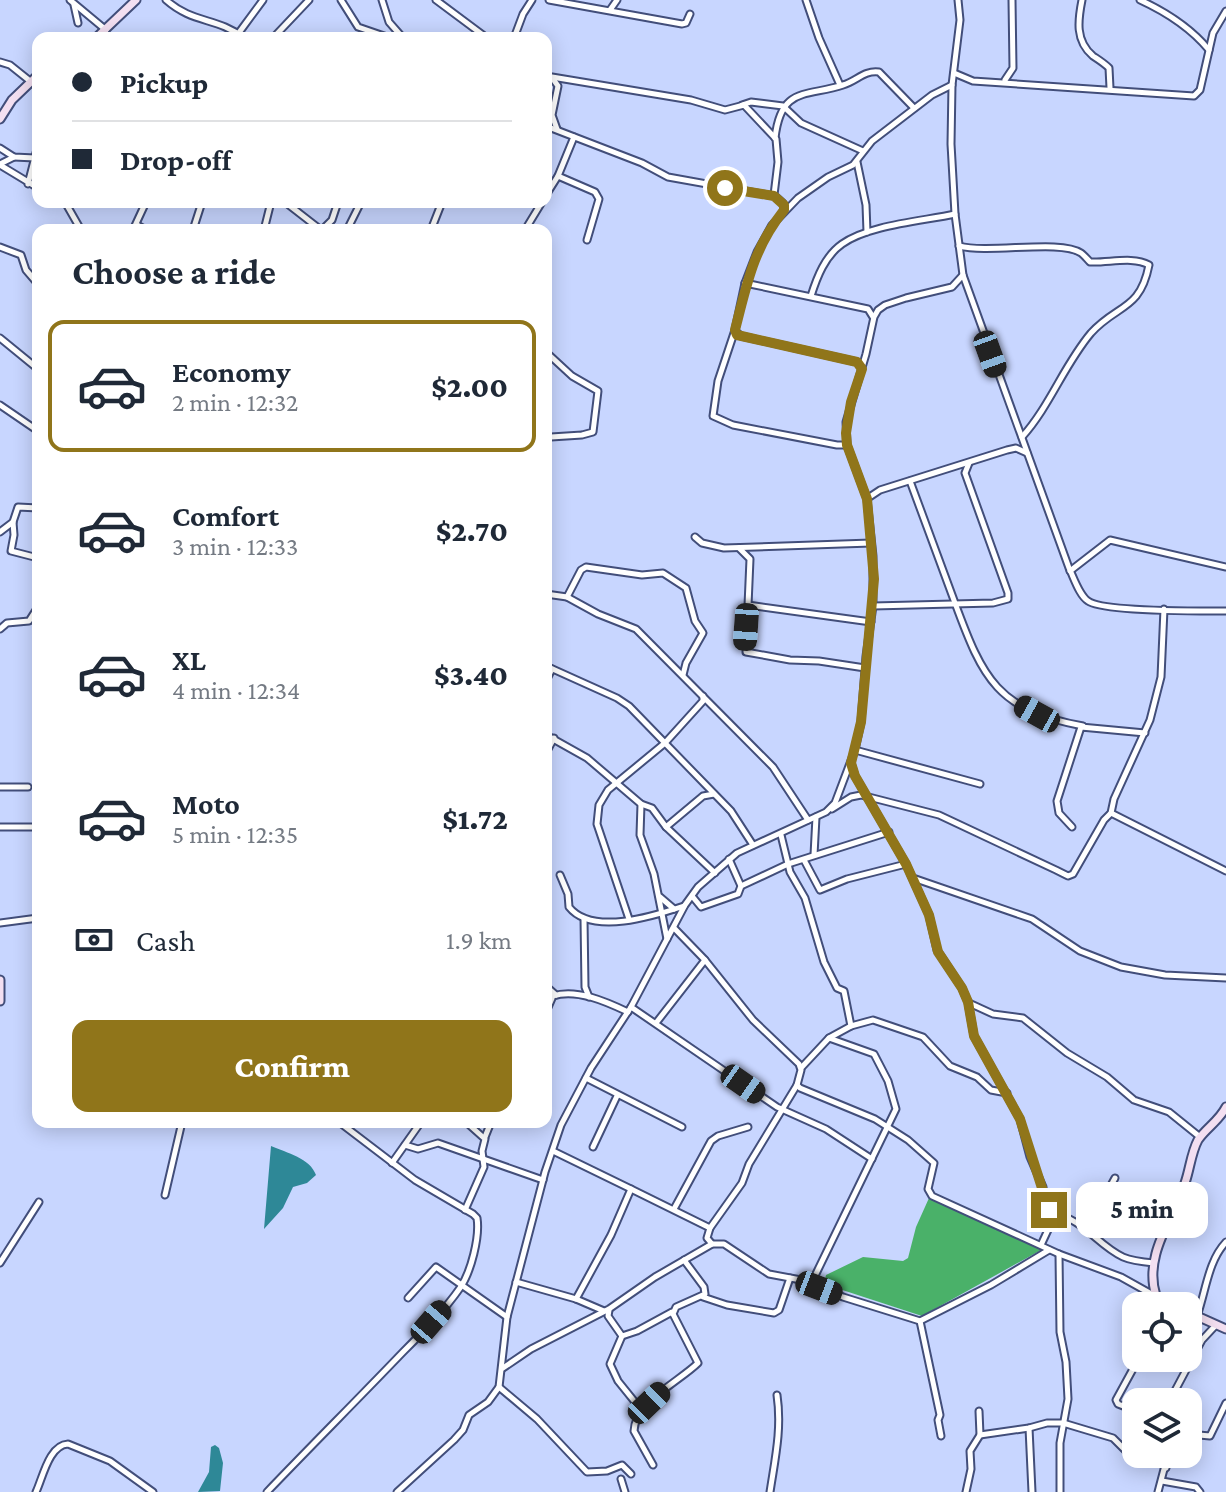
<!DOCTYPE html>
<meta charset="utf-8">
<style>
body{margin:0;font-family:"Crimson Pro",serif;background:#f6f6f7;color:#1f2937;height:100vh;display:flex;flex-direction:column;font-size:30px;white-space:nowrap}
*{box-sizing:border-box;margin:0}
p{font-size:26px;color:#747a83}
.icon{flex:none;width:44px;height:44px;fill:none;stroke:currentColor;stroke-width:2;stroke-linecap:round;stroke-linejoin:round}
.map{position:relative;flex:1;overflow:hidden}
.side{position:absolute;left:32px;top:224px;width:520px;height:904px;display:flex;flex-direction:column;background:#fff;border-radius:16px;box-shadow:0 4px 20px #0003}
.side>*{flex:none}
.banner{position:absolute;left:32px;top:32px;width:520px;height:176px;border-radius:16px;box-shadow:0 4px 20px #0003;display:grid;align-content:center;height:176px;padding:0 40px;background:#fff}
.tools{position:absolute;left:1122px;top:1292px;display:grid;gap:16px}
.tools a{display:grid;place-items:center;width:80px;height:80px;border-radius:16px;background:#fff;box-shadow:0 4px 20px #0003;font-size:40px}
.end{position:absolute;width:36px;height:36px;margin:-18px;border:10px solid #90751a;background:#fff;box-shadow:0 0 0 4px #fff}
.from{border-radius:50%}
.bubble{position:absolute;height:56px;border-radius:16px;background:#fff;box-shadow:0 4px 20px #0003;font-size:26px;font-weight:800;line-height:56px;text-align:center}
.car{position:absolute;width:24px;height:48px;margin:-24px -12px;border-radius:10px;box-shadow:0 0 6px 2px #0007;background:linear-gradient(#222 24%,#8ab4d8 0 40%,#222 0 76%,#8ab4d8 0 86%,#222 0)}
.banner b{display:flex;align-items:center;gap:28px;height:76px;font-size:30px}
.banner b+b{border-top:2px solid #e0e1e3}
.banner i{width:20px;height:20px;background:#1f2937}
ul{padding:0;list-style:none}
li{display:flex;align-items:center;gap:24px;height:132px;margin:0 16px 12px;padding:0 24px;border:4px solid transparent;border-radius:16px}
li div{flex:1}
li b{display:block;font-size:30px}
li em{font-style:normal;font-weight:800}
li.active{border-color:#90751a}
li>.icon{width:72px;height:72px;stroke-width:1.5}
h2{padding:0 40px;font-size:36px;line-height:96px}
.pay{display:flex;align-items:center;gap:20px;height:88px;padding:0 40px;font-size:30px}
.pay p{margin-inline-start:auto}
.action{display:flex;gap:16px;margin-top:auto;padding:16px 40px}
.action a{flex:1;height:92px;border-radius:16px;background:#90751a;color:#fff;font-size:32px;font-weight:800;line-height:92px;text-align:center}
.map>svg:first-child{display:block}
.forest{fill:#4ab169}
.water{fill:#2e8897}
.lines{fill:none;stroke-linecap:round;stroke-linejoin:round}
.street-casing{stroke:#424e7a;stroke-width:9}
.secondary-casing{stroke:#424e7a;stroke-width:11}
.street{stroke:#fff;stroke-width:5}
.secondary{stroke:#f3dff1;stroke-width:7}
.route{stroke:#90751a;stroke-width:10}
</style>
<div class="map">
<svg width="1226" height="1492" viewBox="0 0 1226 1492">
<rect width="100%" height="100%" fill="#c8d6ff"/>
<polygon class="forest" points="929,1198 1043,1249 922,1316 824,1284 826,1275 863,1257 903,1261 908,1258 916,1227"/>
<g class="water">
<path d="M271,1146c16,7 39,12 45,29l-9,8 -14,4 -10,21 -19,21z"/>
<polygon points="215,1445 219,1448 223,1463 220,1491 198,1492 209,1472 211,1447"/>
</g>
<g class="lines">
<g class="street-casing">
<g id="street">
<polyline points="70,0 106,30"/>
<path d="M166,0c27,24 51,17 78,38"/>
<polyline points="341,0 358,27 390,38"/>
<polyline points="382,0 389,22 403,38"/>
<polyline points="436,0 487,38"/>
<polyline points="549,0 682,24 686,23 690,14"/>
<polyline points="806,0 819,38 840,85"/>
<path d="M958,0l2,20 -8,65 -1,59 4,70 8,61 106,293c5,10 10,27 19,33 14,11 115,10 138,10"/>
<path d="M1082,0c-4,20 -7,41 11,56 6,4 11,7 16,12l1,20"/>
<path d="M1140,0c26,12 50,27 69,50"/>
<polyline points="74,5 78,23"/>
<polyline points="610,10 617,0"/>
<polyline points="238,34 263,0"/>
<polyline points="273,38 309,0"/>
<polyline points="514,38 523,14 532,0"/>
<polyline points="0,62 10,65 30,81"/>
<polyline points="954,73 973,81 1194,96 1200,90 1213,33 1226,11"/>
<polyline points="546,76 691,100 725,110 744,105 776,139 778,162 774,195 783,203 784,210"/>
<polyline points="553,79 558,86 552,115 557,129"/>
<polyline points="1005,80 1013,68 1012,0"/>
<polyline points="742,105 751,102 783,106 801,123 863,151"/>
<polyline points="546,126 642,163 668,177 774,196"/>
<path d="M775,138c6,-52 31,-41 68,-53 14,-4 21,-15 36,-13l35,36"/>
<polyline points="0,148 14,157 35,158"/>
<polyline points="857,162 866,205 867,232"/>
<polyline points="0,164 14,157"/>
<polyline points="0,165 38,188"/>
<polyline points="558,176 595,192 599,199 587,240"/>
<polyline points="28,184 38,145"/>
<polyline points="546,195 558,176 574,137"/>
<polyline points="65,202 81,230"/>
<polyline points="285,202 321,230"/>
<polyline points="137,225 146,230"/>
<polyline points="133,230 146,202"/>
<polyline points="193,230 202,202"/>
<polyline points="264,230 271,202"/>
<polyline points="322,230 332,220 338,202"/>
<polyline points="347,230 361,202"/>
<polyline points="431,230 442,202"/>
<polyline points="525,230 542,202"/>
<path d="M959,246c31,8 101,-7 122,7 3,2 6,6 9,9 19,1 43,-6 59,3 -9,46 -32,39 -58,68 -27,32 -41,73 -69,104"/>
<polyline points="0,247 21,255 26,270 38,284"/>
<polyline points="745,283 868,309 873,317"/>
<path d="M811,296c6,-19 14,-40 31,-52 26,-19 81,-23 113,-30"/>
<polyline points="735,331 741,336 857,362 861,366"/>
<polyline points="0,338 38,369"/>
<polyline points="546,352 572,376 598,391 593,432 582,435 551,437"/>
<polyline points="0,405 38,431"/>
<polyline points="847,445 837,445 733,425 713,416 718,381 735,330 745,283 757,252 772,225 798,198 828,177 853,165 872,141 932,95 952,85"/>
<path d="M910,481c15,41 30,81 45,122 28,76 42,107 128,123"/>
<polyline points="868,498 880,490 1007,450 1016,448 1027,453"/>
<polyline points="13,522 14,535 11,551 38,558"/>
<polyline points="0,532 13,522 18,507 38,508"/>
<polyline points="695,537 702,543 724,548 871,543"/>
<polyline points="739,548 750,559 746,652 790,660 819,661 865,668"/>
<polyline points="1070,571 1110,540 1226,567"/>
<polyline points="546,594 567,597 598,614 636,629 773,767 808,820"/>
<polyline points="567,597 581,570 586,567 642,575 663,573 686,588 695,621 703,633 686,663 683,675"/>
<polyline points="748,605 871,622"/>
<polyline points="873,606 993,603 1008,599 1008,593 965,473 969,463"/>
<polyline points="0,629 7,623 29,621 38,607"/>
<polyline points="546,666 617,698 629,706 731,811 753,845"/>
<polyline points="546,681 552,669"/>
<polyline points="546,735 587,758 641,804 640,835 654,874 667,939"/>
<polyline points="855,750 980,784"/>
<polyline points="546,753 554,738"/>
<polyline points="851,763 855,776 906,864 929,915 937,950 962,988 968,1002 974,1036 1020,1119 1030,1157 1043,1187 1045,1203 1054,1217 1041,1245"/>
<polyline points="0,787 28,787"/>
<polyline points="641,804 652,808 666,827 715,873"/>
<polyline points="832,809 851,797 861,795 939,815 1056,870 1068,876 1073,874 1104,820 1111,813 1114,799 1150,720 1161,677 1164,609"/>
<polyline points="1111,813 1226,871"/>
<polyline points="0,827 38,827"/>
<polyline points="666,827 703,796 714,794"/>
<polyline points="1072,827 1059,813 1057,801 1081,727 1145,733"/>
<polyline points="781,835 790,872 805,898 824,962 837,988 844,991 851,1026"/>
<polyline points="814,855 816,817"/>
<polyline points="804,860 820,890 847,879 906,864"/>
<path d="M560,875l8,19 1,13c23,29 85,9 115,-1"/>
<polyline points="913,878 1032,919 1080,951 1121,967 1165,975 1226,978"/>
<polyline points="741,886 788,864 889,832"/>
<polyline points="692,896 701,907 738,894 741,886 729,859"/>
<polyline points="660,897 674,909"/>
<polyline points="584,919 585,987 589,997"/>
<polyline points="629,919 597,824 599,805 608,790 665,743 703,701 703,696"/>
<polyline points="0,923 38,918"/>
<polyline points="674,928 705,960 753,1020 799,1064 801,1070 797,1085 800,1088 875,1119 908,1140 934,1163 928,1189 932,1196 1059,1254 1121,1277 1155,1296"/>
<polyline points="546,986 556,995"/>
<polyline points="969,1003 993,1014 1023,1018 1067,1053 1107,1077 1134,1100 1169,1112 1200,1137"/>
<polyline points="631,1007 777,1107 826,1129 872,1159"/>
<path d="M546,1012l7,-16c23,-8 54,6 75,16"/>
<polyline points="656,1023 705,960"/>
<polyline points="801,1068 829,1038 851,1026 873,1020 923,1037 950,1066 977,1077 991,1090 1007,1093"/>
<polyline points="586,1078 682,1127"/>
<polyline points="485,1137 491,1122"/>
<polyline points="405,1145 418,1149 438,1143 543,1180"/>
<polyline points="593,1147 617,1096"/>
<polyline points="553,1151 631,1189"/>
<polyline points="392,1163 421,1122"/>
<polyline points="165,1195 182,1122"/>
<polyline points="674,1209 711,1141 718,1136 748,1127"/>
<polyline points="465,1210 484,1167 482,1151 485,1139 466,1122"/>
<path d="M1053,1214c30,4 44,31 70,43 9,4 20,5 31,6"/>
<polyline points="1087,1229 1115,1178"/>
<polyline points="712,1244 707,1238 710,1228 742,1183 749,1164 797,1085"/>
<polyline points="1059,1254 1060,1332 1066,1362 1068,1399 1060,1443 1060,1492"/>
<polyline points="0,1263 39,1202"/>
<polyline points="516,1282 576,1299 604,1311"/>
<polyline points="811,1284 896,1109 888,1081 874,1054 829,1038"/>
<polyline points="703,1297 727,1305 774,1313 779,1310 790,1278"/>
<polyline points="408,1298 436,1267 507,1317"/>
<polyline points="576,1299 611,1235 631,1189 710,1228"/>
<polyline points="609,1310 608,1316 622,1336 610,1364 618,1381 643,1412"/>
<path d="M1197,1316c9,-25 11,-55 29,-74"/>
<polyline points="920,1321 940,1415 938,1420 941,1436"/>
<polyline points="622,1336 637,1331 672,1312"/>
<polyline points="503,1368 531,1349 609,1309 655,1277 712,1244 724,1244 769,1274 801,1280 843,1297 920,1321 991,1285 1049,1250"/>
<polyline points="499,1387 537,1419 587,1472 607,1471 622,1465 631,1474"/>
<polyline points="1169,1402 1202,1340 1216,1325"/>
<polyline points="1136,1411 1118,1404 1116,1400 1139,1358"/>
<polyline points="1029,1428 1032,1492"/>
<polyline points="1188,1434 1210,1436 1226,1403"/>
<polyline points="980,1435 1029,1428 1047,1423 1063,1423 1113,1438 1127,1452 1159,1459 1166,1468"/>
<path d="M653,1465l-19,-34c1,-29 46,-50 64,-68l-25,-49 3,-7 29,-13 -1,-7 -20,-27"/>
<polyline points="621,1479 625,1492"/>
<polyline points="1162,1481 1196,1487 1200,1492"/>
<path d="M36,1492c7,-15 13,-47 32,-48l42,17 43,31"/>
<path d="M267,1492c45,-47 91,-93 136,-140 20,-20 41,-41 57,-64 11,-16 20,-51 17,-70l-4,-4 -58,-34 -76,-58"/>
<polyline points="397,1492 454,1440 463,1430 469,1415 488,1402 499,1387 507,1317 545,1172 561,1125 591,1068 631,1007 685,905 698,887 737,853 826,812 835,803 855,750 861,722 866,656 873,606 873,556 867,499 847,445 846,422 866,354 874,317 878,310 885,305 906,298 952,287 963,275"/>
<path d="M770,1492c5,-33 12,-63 7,-97"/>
<polyline points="966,1492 971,1469 970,1451 980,1435 979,1411"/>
<polyline points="1158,1492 1168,1454"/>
</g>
</g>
<g class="secondary-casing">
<g id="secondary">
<polyline points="96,38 136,0"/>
<polyline points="0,119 12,100 38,75"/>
<polyline points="0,980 0,1001"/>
<path d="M1174,1306l-18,-10c-13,-40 17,-77 29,-113 5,-14 6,-30 13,-43 8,-12 21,-19 28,-33"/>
<polyline points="1188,1312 1226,1329"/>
</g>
</g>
<use href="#street" class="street"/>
<use href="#secondary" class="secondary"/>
</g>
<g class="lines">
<path class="route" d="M725,188l49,8 10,9v5c-31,39 -37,74 -49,120l2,5 120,27 5,7 -11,33 -5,31 1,12 20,54 7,80 -13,143 -10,41 4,13 51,88 23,51 9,37 24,36 6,14 6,34 46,83 29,91"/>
</g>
</svg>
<div class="tools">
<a><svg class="icon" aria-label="locate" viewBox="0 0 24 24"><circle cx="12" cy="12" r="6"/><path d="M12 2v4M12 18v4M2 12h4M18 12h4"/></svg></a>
<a><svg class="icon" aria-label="layers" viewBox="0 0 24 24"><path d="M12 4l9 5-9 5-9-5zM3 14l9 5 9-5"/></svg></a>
</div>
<i class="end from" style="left:725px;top:188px"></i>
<i class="end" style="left:1049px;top:1210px"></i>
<div class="bubble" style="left:1076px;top:1182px;width:132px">5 min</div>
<i class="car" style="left:990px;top:354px;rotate:160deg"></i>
<i class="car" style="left:746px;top:627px;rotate:184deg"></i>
<i class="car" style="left:1037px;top:714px;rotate:299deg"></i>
<i class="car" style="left:743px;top:1084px;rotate:125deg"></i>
<i class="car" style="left:819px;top:1288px;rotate:111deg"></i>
<i class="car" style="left:431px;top:1322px;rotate:41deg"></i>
<i class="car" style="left:649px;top:1403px;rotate:46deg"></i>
<div class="banner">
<b><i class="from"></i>Pickup</b>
<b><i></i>Drop-off</b>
</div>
<section class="side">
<h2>Choose a ride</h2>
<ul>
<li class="active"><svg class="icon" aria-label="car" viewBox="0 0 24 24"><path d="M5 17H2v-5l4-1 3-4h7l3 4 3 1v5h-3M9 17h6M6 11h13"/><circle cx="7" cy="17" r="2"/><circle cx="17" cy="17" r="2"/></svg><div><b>Economy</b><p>2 min · 12:32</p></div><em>$2.00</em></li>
<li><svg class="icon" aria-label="car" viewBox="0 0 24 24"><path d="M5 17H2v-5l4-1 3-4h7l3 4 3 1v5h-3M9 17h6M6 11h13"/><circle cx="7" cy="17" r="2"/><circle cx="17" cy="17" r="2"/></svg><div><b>Comfort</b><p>3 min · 12:33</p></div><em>$2.70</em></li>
<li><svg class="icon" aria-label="car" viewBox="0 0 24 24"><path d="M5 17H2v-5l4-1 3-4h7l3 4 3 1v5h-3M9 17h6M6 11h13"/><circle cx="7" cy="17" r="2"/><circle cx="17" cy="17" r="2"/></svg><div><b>XL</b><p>4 min · 12:34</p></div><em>$3.40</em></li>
<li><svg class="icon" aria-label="car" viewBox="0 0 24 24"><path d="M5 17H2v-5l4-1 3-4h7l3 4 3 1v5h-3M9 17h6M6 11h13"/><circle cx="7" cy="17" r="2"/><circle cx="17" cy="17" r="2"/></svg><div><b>Moto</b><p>5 min · 12:35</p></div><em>$1.72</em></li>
</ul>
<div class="pay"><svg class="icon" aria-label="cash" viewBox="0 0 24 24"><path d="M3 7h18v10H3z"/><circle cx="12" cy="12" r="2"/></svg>Cash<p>1.9 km</p></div>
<div class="action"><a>Confirm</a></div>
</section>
</div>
